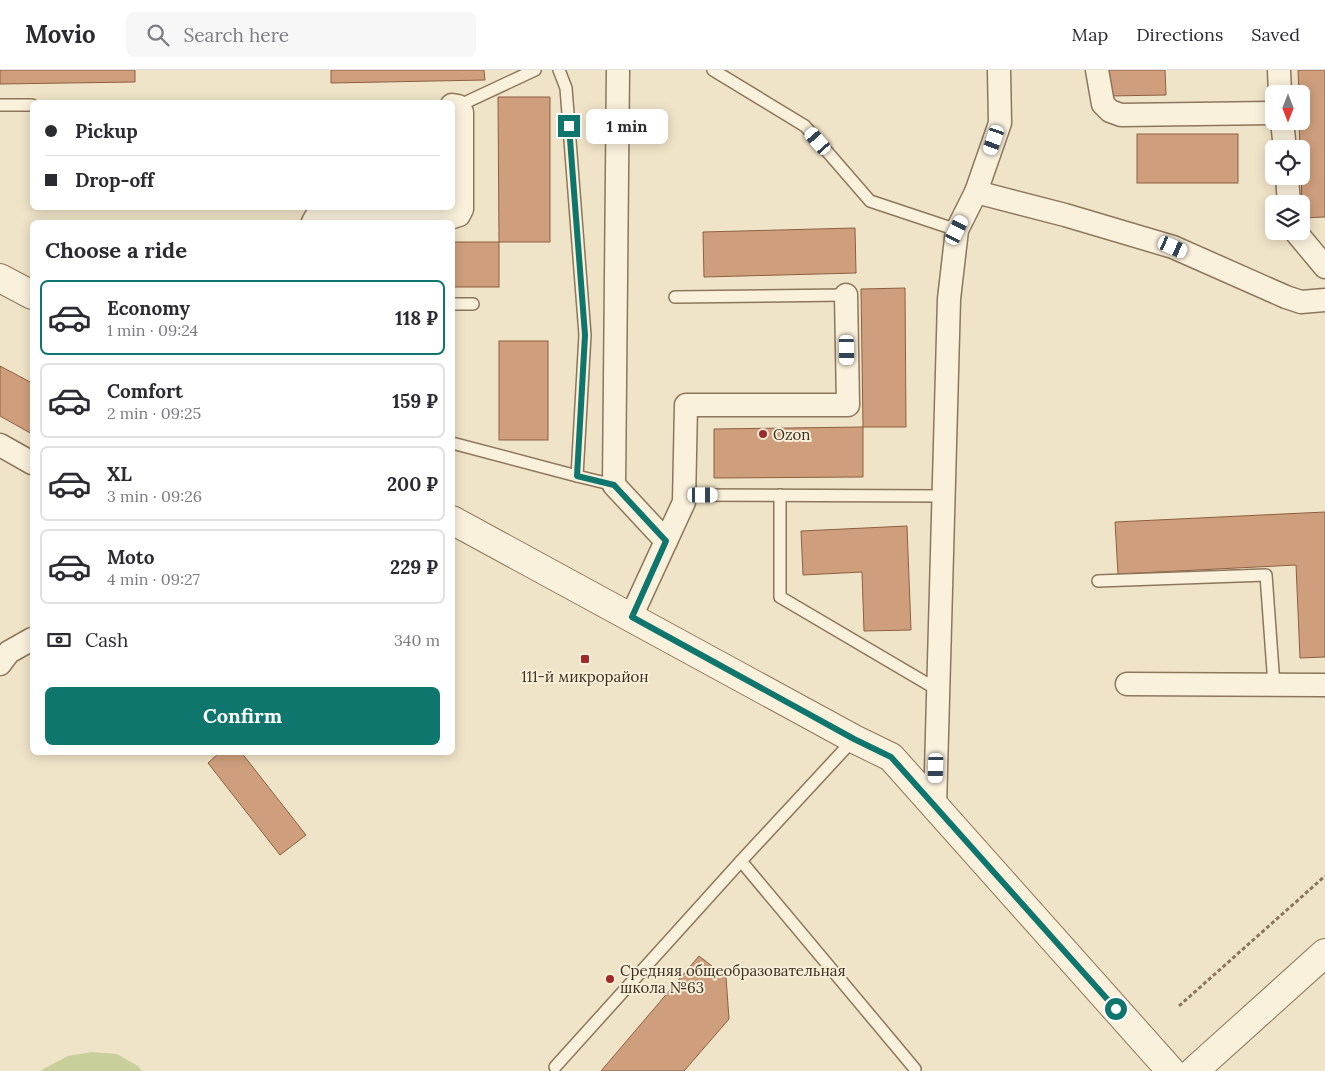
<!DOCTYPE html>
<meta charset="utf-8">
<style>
body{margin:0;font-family:Lora,serif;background:#f7f7f7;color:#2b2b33;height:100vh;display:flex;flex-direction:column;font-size:19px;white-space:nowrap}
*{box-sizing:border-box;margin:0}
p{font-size:16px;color:#7c7c81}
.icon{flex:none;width:28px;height:28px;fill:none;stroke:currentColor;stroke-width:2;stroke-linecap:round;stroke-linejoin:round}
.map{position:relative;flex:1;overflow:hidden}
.details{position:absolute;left:30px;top:150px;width:425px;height:535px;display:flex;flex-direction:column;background:#fff;border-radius:8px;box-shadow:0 2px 12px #0003}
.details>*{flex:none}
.top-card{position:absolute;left:30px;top:30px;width:425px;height:110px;border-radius:8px;box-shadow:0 2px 12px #0003;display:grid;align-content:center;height:110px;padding:0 15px;background:#fff}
.needle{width:32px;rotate:180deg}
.tools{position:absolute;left:1265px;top:15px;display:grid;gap:10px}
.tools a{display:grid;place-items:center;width:45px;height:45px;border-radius:8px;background:#fff;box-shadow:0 2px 12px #0003;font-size:25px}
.end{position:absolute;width:22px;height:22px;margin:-11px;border:6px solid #0f766e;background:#fff;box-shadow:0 0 0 2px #fff}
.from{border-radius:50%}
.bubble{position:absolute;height:35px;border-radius:8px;background:#fff;box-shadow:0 2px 12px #0003;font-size:16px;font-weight:700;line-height:35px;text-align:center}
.car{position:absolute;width:15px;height:30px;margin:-15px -8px;border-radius:6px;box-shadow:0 0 4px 1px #0007;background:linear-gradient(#fff 24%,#345 0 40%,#fff 0 76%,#345 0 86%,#fff 0)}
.top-card b{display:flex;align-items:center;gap:18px;height:48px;font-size:19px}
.top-card b+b{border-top:1px solid #e1e1e2}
.top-card i{width:12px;height:12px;background:#2b2b33}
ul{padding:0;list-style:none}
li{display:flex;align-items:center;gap:15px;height:75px;margin:0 10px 8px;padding:0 5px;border:2px solid #e1e1e2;border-radius:8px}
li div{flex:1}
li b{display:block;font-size:19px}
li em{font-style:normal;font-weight:700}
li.on{border-color:#0f766e}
li>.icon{width:45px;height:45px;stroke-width:1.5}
h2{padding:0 15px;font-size:22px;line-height:60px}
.pay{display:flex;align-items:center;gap:12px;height:55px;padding:0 15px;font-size:19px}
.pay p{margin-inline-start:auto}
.cta{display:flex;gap:10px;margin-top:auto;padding:10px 15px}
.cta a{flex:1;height:58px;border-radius:8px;background:#0f766e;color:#fff;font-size:20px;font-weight:700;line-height:58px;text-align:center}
header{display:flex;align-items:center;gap:30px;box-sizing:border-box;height:70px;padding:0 25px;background:#fff;border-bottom:1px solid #e1e1e2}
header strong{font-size:24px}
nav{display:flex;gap:28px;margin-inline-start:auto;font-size:18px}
.search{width:350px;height:45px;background:#f7f7f7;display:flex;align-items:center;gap:12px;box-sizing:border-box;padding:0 18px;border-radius:8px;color:#7c7c81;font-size:19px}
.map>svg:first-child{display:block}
.pitch{fill:#c9cf9b}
.building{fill:#cf9f7d;stroke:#8d5f41}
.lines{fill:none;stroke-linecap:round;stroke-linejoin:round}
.service-casing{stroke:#8d765c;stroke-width:14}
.minor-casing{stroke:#8d765c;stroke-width:25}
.tertiary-casing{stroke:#8d765c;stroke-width:30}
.path{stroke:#8d765c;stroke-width:3;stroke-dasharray:4 2.5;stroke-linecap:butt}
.service{stroke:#faf1dc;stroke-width:11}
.minor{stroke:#faf1dc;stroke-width:22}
.tertiary{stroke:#faf1dc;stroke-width:28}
.route{stroke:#0f766e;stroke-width:6}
.poi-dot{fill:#9e2a2b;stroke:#f7eed8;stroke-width:2}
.labels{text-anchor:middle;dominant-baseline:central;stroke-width:4;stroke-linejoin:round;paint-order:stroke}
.poi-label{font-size:15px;fill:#3d2e20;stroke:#f7eed8;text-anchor:start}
</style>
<header>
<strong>Movio</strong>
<div class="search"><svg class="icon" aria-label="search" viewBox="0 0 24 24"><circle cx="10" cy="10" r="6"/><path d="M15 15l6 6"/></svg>Search here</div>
<nav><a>Map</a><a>Directions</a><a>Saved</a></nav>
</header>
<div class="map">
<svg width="1325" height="1001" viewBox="0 0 1325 1001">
<rect width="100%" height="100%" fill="#f0e4c8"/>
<polygon class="pitch" points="92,982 117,984 138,996 142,1001 41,1001 45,998 68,986"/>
<g class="building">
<polygon points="0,0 135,0 135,12 0,14"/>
<polygon points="331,0 484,0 485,10 331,13"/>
<polygon points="1109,0 1165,0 1166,25 1109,26"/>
<polygon points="1298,0 1325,0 1325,147 1302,148 1301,79 1300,79 1299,51 1301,51 1301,24 1299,24"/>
<polygon points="498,27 550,27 550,172 499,172"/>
<rect x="1137" y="64" width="101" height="49"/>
<polygon points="855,158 856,203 704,207 703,162"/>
<rect x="452" y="172" width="47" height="45"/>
<polygon points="905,218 906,357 863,357 861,219"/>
<rect x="499" y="271" width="49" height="99"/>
<polygon points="0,296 32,313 32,364 0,346"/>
<polygon points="863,357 863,407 714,408 714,359"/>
<polygon points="1325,442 1325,587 1300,588 1296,495 1118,504 1115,452"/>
<polygon points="907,456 911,560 864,561 862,502 803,505 801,461"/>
<polygon points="220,682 241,682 306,765 280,785 208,693"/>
<polygon points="699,886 726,907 729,949 684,1001 601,1001"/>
</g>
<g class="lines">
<g class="service-casing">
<g id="service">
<polyline points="559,0 566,18 585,265 577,406 614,415"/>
<polyline points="713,0 805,56 870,131 957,160"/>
<polyline points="0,35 32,35"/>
<polyline points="458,36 535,0"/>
<polyline points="675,227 846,225"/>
<polyline points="452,234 473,234"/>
<polyline points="452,373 577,406"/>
<polyline points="684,425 944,426"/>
<polyline points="780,425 780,527 938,620"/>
<polyline points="1098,511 1266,505 1274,615"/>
<polyline points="741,791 915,999"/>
<polyline points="555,997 741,791 854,669"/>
</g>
</g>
<g class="minor-casing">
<g id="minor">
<polyline points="618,0 614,415 666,471"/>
<polyline points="1097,0 1103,34 1110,41 1121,45 1274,43"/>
<polyline points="1279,0 1280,24"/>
<polyline points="1282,51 1285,79"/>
<polyline points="1287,106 1289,134"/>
<polyline points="976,122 1000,53 999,0"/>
<polyline points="313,152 316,147 453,147 459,145 462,139 462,42 458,36 452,35"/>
<polyline points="1295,161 1325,197"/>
<polyline points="0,375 32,393"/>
<polyline points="631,547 684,432 686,335 848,335 846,225"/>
<polyline points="0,594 9,582 32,569"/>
<polyline points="1127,614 1325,615"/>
<polyline points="935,737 949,229 957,160 976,122 1065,145 1173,177 1286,227 1301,232 1325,230"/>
</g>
</g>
<g class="tertiary-casing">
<g id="tertiary">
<polyline points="0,208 32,225"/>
<polyline points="452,450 854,669 891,687 1171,1001"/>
<polyline points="1194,1001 1325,883"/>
</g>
</g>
<polyline class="path" points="1179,936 1325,806"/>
<use href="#service" class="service"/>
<use href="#minor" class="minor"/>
<use href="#tertiary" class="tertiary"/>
</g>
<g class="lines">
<polyline class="route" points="569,56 585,265 577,406 614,415 666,471 632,547 854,669 891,687 1116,939"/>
</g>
<g class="poi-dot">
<circle cx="763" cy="364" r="5"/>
<rect x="580" y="584" width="10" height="10" rx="2.5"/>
<circle cx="610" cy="909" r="5"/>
</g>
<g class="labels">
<g class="poi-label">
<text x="773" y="364">Ozon</text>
<text x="585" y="606" text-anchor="middle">111-й микрорайон</text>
<text x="620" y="900">Средняя общеобразовательная<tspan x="620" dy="17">школа №63</tspan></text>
</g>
</g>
</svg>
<div class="tools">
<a><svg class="needle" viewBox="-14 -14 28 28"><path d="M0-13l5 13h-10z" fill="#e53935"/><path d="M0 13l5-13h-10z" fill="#7c7c81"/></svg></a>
<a><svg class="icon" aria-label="locate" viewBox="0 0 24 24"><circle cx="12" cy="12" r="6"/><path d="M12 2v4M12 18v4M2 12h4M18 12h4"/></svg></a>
<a><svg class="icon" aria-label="layers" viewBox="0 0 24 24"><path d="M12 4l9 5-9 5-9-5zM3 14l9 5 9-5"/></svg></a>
</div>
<i class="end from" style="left:1116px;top:939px"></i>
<i class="end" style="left:569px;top:56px"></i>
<div class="bubble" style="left:586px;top:39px;width:82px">1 min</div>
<i class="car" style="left:994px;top:70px;rotate:199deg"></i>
<i class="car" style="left:818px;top:71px;rotate:319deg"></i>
<i class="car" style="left:957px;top:160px;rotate:26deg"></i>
<i class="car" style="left:1173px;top:177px;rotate:114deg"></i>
<i class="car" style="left:847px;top:280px;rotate:179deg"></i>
<i class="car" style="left:703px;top:425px;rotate:90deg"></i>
<i class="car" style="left:936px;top:698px;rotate:182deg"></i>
<div class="top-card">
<b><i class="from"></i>Pickup</b>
<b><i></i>Drop-off</b>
</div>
<section class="details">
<h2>Choose a ride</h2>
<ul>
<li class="on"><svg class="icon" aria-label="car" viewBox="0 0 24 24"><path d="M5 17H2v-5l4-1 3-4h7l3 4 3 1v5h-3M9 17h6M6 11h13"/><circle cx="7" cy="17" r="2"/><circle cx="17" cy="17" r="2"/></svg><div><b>Economy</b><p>1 min · 09:24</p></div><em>118 ₽</em></li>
<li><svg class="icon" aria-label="car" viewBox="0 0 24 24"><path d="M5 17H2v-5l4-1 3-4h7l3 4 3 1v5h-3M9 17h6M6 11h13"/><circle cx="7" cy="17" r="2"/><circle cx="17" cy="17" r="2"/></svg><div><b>Comfort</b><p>2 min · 09:25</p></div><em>159 ₽</em></li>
<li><svg class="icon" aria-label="car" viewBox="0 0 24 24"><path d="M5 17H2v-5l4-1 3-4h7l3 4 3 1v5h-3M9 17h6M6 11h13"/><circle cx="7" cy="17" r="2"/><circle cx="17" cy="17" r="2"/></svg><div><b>XL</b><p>3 min · 09:26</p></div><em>200 ₽</em></li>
<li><svg class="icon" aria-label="car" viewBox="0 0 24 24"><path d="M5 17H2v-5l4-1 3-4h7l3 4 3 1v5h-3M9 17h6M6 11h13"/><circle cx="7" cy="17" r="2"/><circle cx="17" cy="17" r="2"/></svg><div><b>Moto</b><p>4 min · 09:27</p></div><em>229 ₽</em></li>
</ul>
<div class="pay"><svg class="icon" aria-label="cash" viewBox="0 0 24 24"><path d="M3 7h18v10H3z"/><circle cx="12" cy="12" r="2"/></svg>Cash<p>340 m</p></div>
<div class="cta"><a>Confirm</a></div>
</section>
</div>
